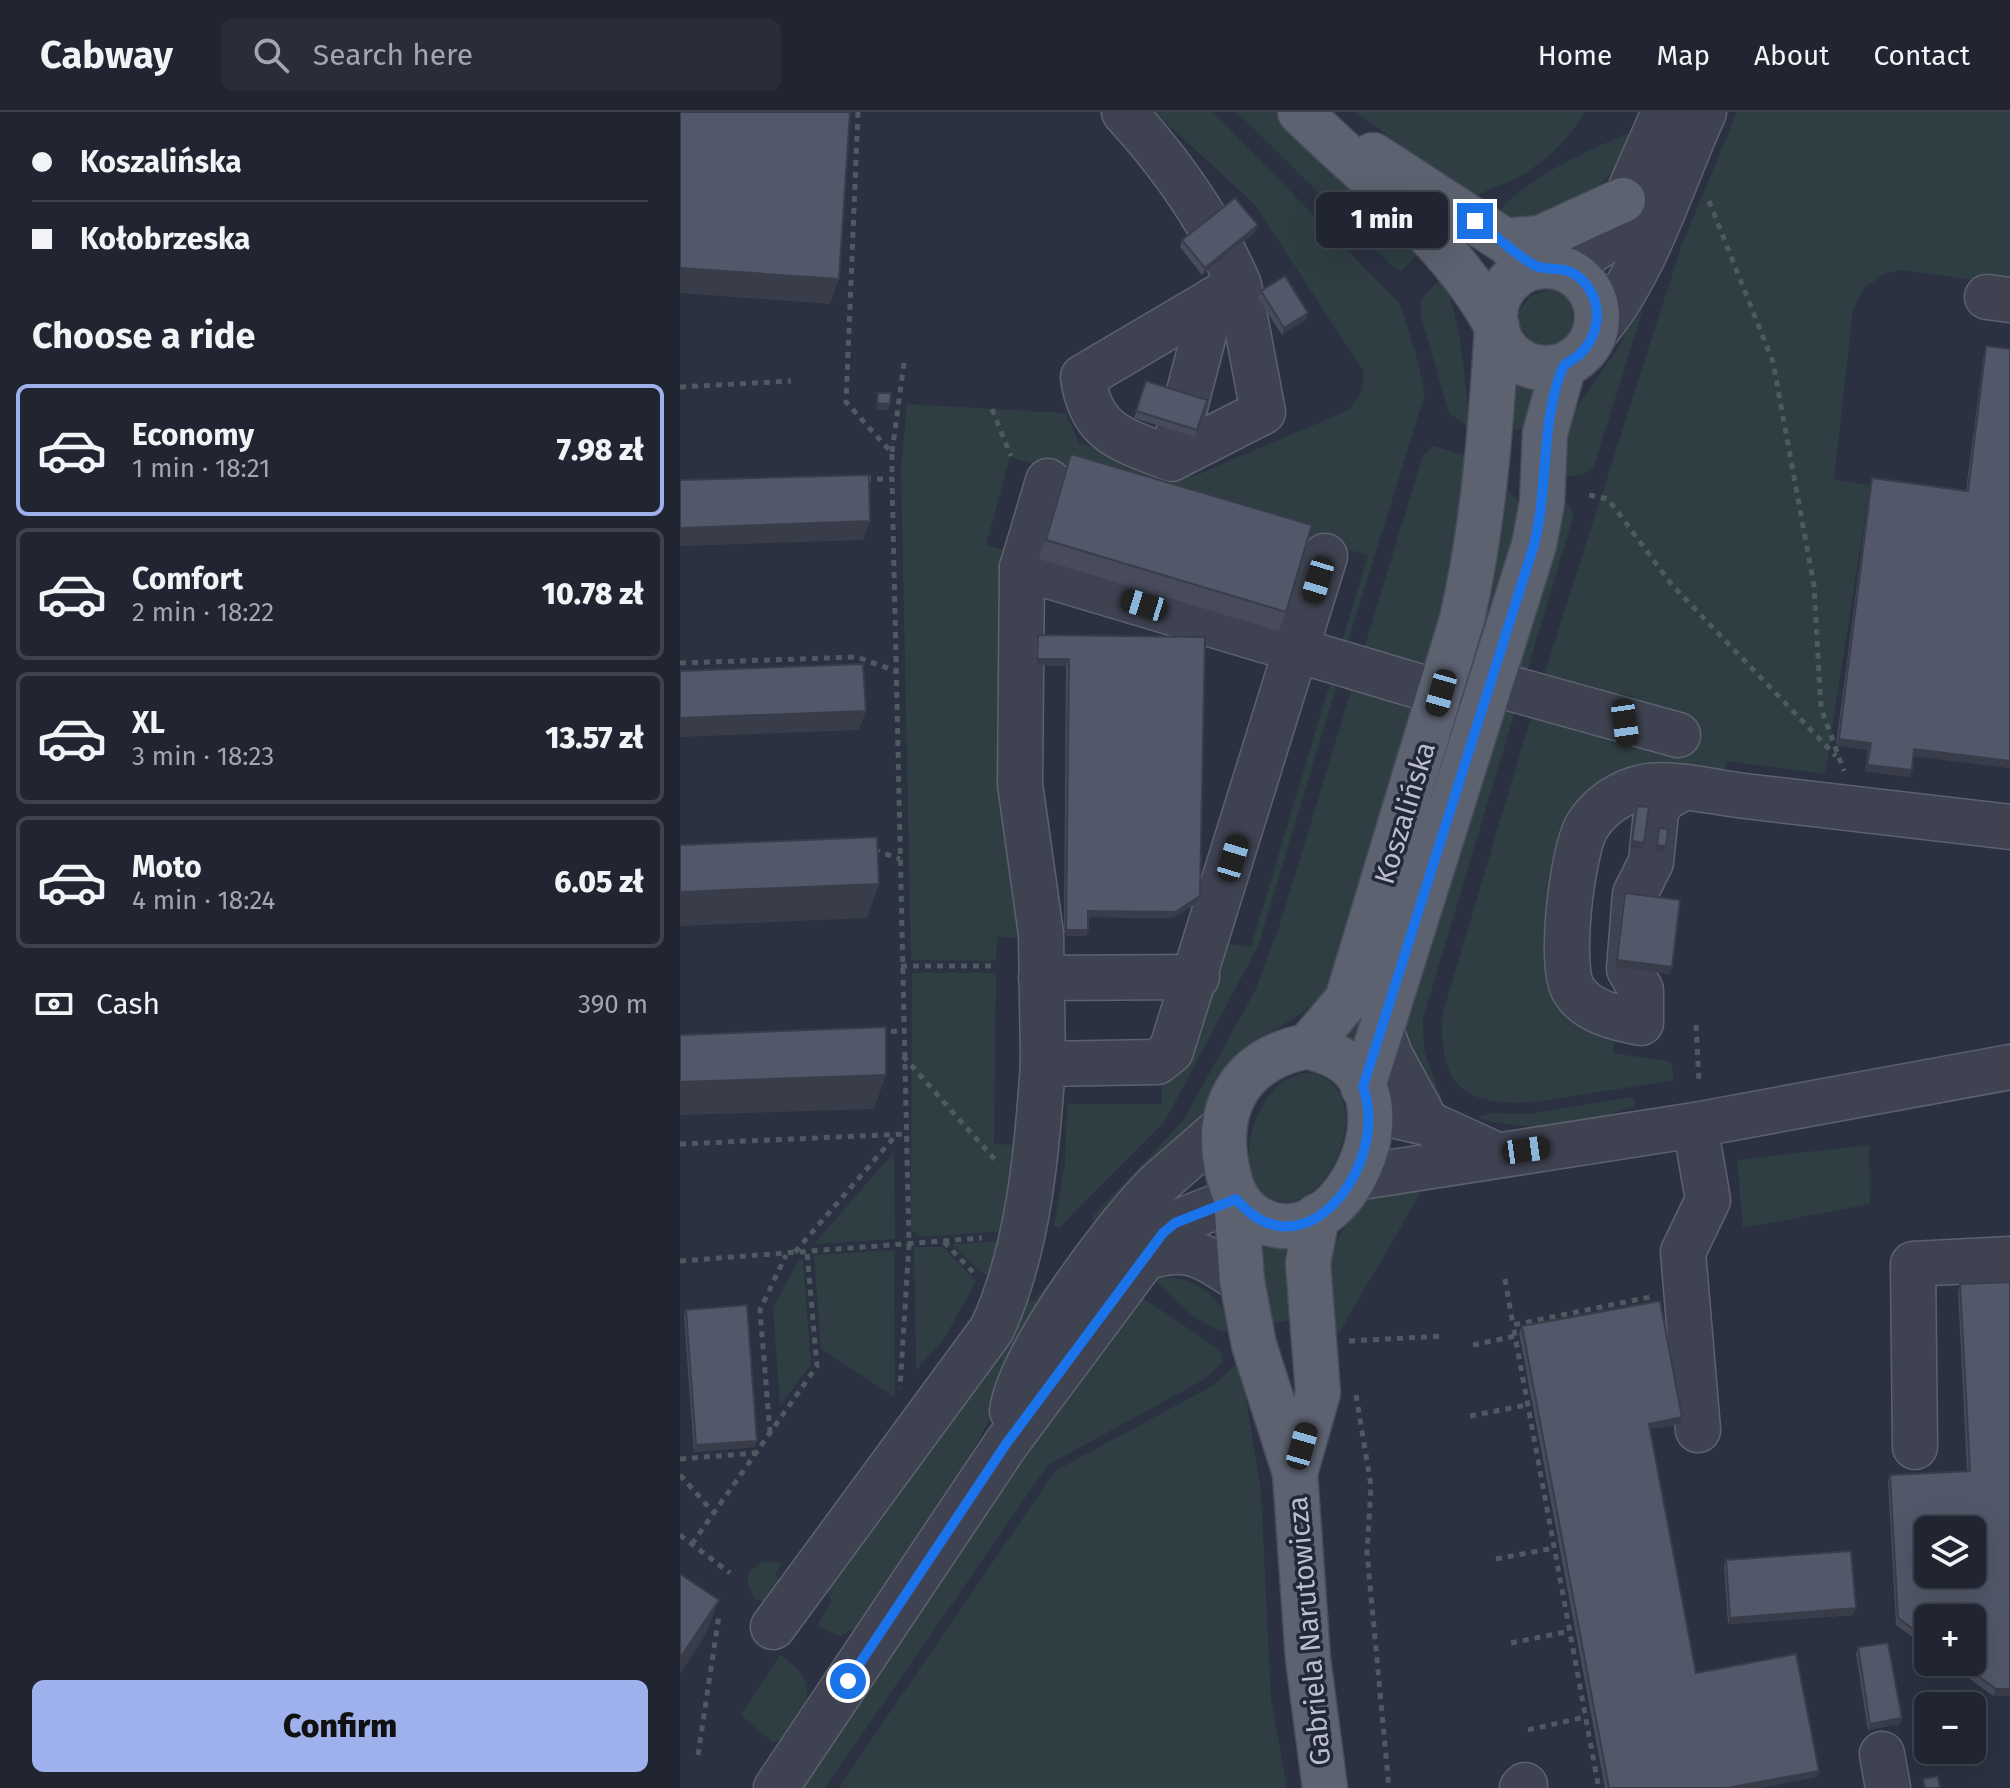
<!DOCTYPE html>
<meta charset="utf-8">
<style>
body{margin:0;font-family:"Fira Sans",sans-serif;background:#282d39;color:#f1f3f6;height:100vh;display:flex;flex-direction:column;font-size:30px;white-space:nowrap}
*{box-sizing:border-box;margin:0}
p{font-size:26px;color:#a2a5ab}
.icon{flex:none;width:44px;height:44px;fill:none;stroke:currentColor;stroke-width:2;stroke-linecap:round;stroke-linejoin:round}
.map{position:relative;flex:1;overflow:hidden}
.sheet{display:flex;flex-direction:column;background:#202531;width:680px}
.sheet>*{flex:none}
.banner{display:grid;align-content:center;height:176px;padding:0 32px;background:#202531}
.controls{position:absolute;left:1234px;top:1404px;display:grid;gap:16px}
.controls a{display:grid;place-items:center;width:72px;height:72px;border-radius:12px;background:#202531;box-shadow:0 8px 32px #0002,0 0 0 2px #3d424d;font-size:40px}
.end{position:absolute;width:36px;height:36px;margin:-18px;border:10px solid #1a73e8;background:#fff;box-shadow:0 0 0 4px #fff}
.from{border-radius:50%}
.bubble{position:absolute;height:56px;border-radius:12px;background:#202531;box-shadow:0 8px 32px #0002,0 0 0 2px #3d424d;font-size:26px;font-weight:800;line-height:56px;text-align:center}
.car{position:absolute;width:24px;height:48px;margin:-24px -12px;border-radius:10px;box-shadow:0 0 6px 2px #0007;background:linear-gradient(#222 24%,#8ab4d8 0 40%,#222 0 76%,#8ab4d8 0 86%,#222 0)}
.banner b{display:flex;align-items:center;gap:28px;height:76px;font-size:30px}
.banner b+b{border-top:2px solid #3d424d}
.banner i{width:20px;height:20px;background:#f1f3f6}
ul{padding:0;list-style:none}
li{display:flex;align-items:center;gap:24px;height:132px;margin:0 16px 12px;padding:0 16px;border:4px solid #3d424d;border-radius:12px}
li div{flex:1}
li b{display:block;font-size:30px}
li em{font-style:normal;font-weight:800}
li.on{border-color:#9fb1ec}
li>.icon{width:72px;height:72px;stroke-width:1.5}
h2{padding:0 32px;font-size:36px;line-height:96px}
.pay{display:flex;align-items:center;gap:20px;height:88px;padding:0 32px;font-size:30px}
.pay p{margin-inline-start:auto}
.primary-button{display:flex;gap:16px;margin-top:auto;padding:16px 32px}
.primary-button a{flex:1;height:92px;border-radius:12px;background:#9fb1ec;color:#111;font-size:32px;font-weight:800;line-height:92px;text-align:center}
header{display:flex;align-items:center;gap:48px;box-sizing:border-box;height:112px;padding:0 40px;background:#202531;border-bottom:2px solid #3d424d}
header strong{font-size:38px}
nav{display:flex;gap:44px;margin-inline-start:auto;font-size:28px}
.search{width:560px;height:72px;background:#282d39;display:flex;align-items:center;gap:20px;box-sizing:border-box;padding:0 28px;border-radius:12px;color:#a2a5ab;font-size:30px}
main{display:flex;flex:1;min-height:0}
.map>svg:first-child{display:block}
.green{fill:#2e3e43}
.lines{fill:none;stroke-linecap:round;stroke-linejoin:round}
.minor-casing{stroke:#5d616e;stroke-width:47}
.major-casing{stroke:#484c5a;stroke-width:47}
.path{stroke:#4d5b61;stroke-width:5;stroke-dasharray:6 6;stroke-linecap:butt}
.minor{stroke:#3f4351;stroke-width:44}
.major{stroke:#5d6270;stroke-width:44}
.wall{fill:#474b5a}
.shaded-wall{fill:#393d4a}
.building{fill:#525769;stroke:#393d4a;stroke-width:2;fill-rule:evenodd}
.route{stroke:#1a73e8;stroke-width:10}
.labels{text-anchor:middle;dominant-baseline:central;stroke-width:7;stroke-linejoin:round;paint-order:stroke}
.street-label{font-size:28px;fill:#bcbfcb;stroke:#232836}
</style>
<header>
<strong>Cabway</strong>
<div class="search"><svg class="icon" aria-label="search" viewBox="0 0 24 24"><circle cx="10" cy="10" r="6"/><path d="M15 15l6 6"/></svg>Search here</div>
<nav><a>Home</a><a>Map</a><a>About</a><a>Contact</a></nav>
</header>
<main>
<section class="sheet">
<div class="banner">
<b><i class="from"></i>Koszalińska</b>
<b><i></i>Kołobrzeska</b>
</div>
<h2>Choose a ride</h2>
<ul>
<li class="on"><svg class="icon" aria-label="car" viewBox="0 0 24 24"><path d="M5 17H2v-5l4-1 3-4h7l3 4 3 1v5h-3M9 17h6M6 11h13"/><circle cx="7" cy="17" r="2"/><circle cx="17" cy="17" r="2"/></svg><div><b>Economy</b><p>1 min · 18:21</p></div><em>7.98 zł</em></li>
<li><svg class="icon" aria-label="car" viewBox="0 0 24 24"><path d="M5 17H2v-5l4-1 3-4h7l3 4 3 1v5h-3M9 17h6M6 11h13"/><circle cx="7" cy="17" r="2"/><circle cx="17" cy="17" r="2"/></svg><div><b>Comfort</b><p>2 min · 18:22</p></div><em>10.78 zł</em></li>
<li><svg class="icon" aria-label="car" viewBox="0 0 24 24"><path d="M5 17H2v-5l4-1 3-4h7l3 4 3 1v5h-3M9 17h6M6 11h13"/><circle cx="7" cy="17" r="2"/><circle cx="17" cy="17" r="2"/></svg><div><b>XL</b><p>3 min · 18:23</p></div><em>13.57 zł</em></li>
<li><svg class="icon" aria-label="car" viewBox="0 0 24 24"><path d="M5 17H2v-5l4-1 3-4h7l3 4 3 1v5h-3M9 17h6M6 11h13"/><circle cx="7" cy="17" r="2"/><circle cx="17" cy="17" r="2"/></svg><div><b>Moto</b><p>4 min · 18:24</p></div><em>6.05 zł</em></li>
</ul>
<div class="pay"><svg class="icon" aria-label="cash" viewBox="0 0 24 24"><path d="M3 7h18v10H3z"/><circle cx="12" cy="12" r="2"/></svg>Cash<p>390 m</p></div>
<div class="primary-button"><a>Confirm</a></div>
</section>
<div class="map">
<svg width="1330" height="1676" viewBox="0 0 1330 1676">
<rect width="100%" height="100%" fill="#2b3141"/>
<g class="green">
<polygon points="475,0 533,0 720,192 735,239 745,282 664,542 662,530 688,443 330,345 306,433 327,439 341,826 317,825 316,849 231,848 221,357 227,292 386,301 399,331 512,365 669,298 682,280 684,260 575,93"/>
<polygon points="557,0 595,0 739,142 721,159 714,156"/>
<path d="M676,0h228c-16,31 -41,52 -71,68 -14,7 -28,9 -40,18z"/>
<path d="M1057,0h273v173l-109,-15 -15,3 -22,15 -11,21 -19,171 36,5 -45,289 -98,-13 -3,16 -90,-7 -84,188 66,73 -3,22 58,9 3,18c-33,5 -66,11 -99,16 -76,13 -142,17 -132,-84l94,-315 144,-450z"/>
<path d="M958,18l-3,20 -63,62 -75,10 -5,-3c29,-40 101,-72 146,-89z"/>
<polygon points="979,146 914,354 902,363 884,364 886,328 895,298 938,236"/>
<path d="M762,165c19,42 24,104 27,151l-20,-15 -28,-97v-16z"/>
<path d="M872,177l12,2c13,19 11,42 -5,59l-27,-7 -18,-24 16,-23z"/>
<polygon points="829,259 857,272 848,318 823,316"/>
<polygon points="753,334 788,344 774,468 648,878 625,899 565,937 535,975 521,1008 414,1118 412,1105 503,1009 575,879 600,812 743,343"/>
<polygon points="821,374 826,374 837,389 845,390 680,939 660,926"/>
<path d="M881,392l7,1 6,9 -151,504 1,33 18,49c-35,-30 -43,-39 -36,-85z"/>
<polygon points="650,571 656,576 578,834 485,1009 379,1116 374,1113 385,1051 387,992 482,992 482,969 501,961 545,831 571,835"/>
<polygon points="232,861 316,861 314,1032 339,1033 324,1119 240,1125 231,1117"/>
<path d="M629,961c73,12 23,141 -31,128 -55,-13 -25,-128 31,-128z"/>
<path d="M953,985l2,8c-54,22 -102,28 -158,13l15,-5 37,1z"/>
<polygon points="1189,1033 1190,1092 1063,1116 1057,1048"/>
<polygon points="214,1040 215,1127 134,1132"/>
<path d="M747,1070l-91,156c-9,-58 -15,-108 43,-144 12,-8 33,-9 48,-12z"/>
<polygon points="578,1123 606,1133 605,1153 613,1207 587,1213"/>
<polygon points="320,1129 314,1166 302,1161 272,1132"/>
<polygon points="234,1135 263,1135 296,1169 264,1227 236,1258"/>
<polygon points="214,1138 215,1285 141,1237 134,1143"/>
<path d="M393,1140c-65,131 -124,263 -218,376l-16,8 -22,-10 14,-25 -5,-13 198,-288 10,1z"/>
<polygon points="123,1147 131,1253 100,1293 93,1196 119,1148"/>
<path d="M480,1165c37,-1 61,21 74,55 -29,2 -62,-35 -81,-54z"/>
<polygon points="457,1182 540,1238 543,1250 525,1267 368,1353 145,1676 117,1676 382,1285"/>
<polygon points="560,1249 581,1380 591,1587 607,1676 158,1676 375,1359 532,1274"/>
<polygon points="82,1450 102,1451 95,1463 108,1473 87,1491 74,1486 67,1469 69,1460"/>
<path d="M100,1543c41,28 29,46 9,83l-17,4 -31,-27z"/>
</g>
<g class="lines">
<g class="minor-casing">
<g id="minor">
<path d="M444,0c46,50 88,110 115,173l-156,92c8,58 40,62 88,82l92,-47 -24,-127"/>
<polyline points="884,157 928,128 984,0"/>
<polyline points="1307,185 1330,188"/>
<path d="M914,222c54,-64 76,-147 110,-222"/>
<polyline points="493,341 533,188"/>
<polyline points="368,369 342,456 761,581"/>
<polyline points="342,456 340,672 361,822 363,952"/>
<polyline points="811,571 998,623"/>
<path d="M1001,677l-19,11 -6,13 -5,49 -16,32 -6,75 12,21v33c-24,-5 -55,-11 -68,-34 -14,-26 -1,-134 13,-161 12,-21 34,-36 57,-41 27,-6 74,6 102,9 89,10 177,21 265,31"/>
<polyline points="361,866 517,865"/>
<polyline points="701,918 710,943 747,1011"/>
<polyline points="690,998 747,1011 817,1043"/>
<polyline points="1015,1013 1028,1088 1003,1140 1018,1318"/>
<polyline points="675,1066 1015,1013 1330,955"/>
<path d="M467,1145c45,-13 58,0 95,24"/>
<path d="M332,1299c9,-59 102,-183 145,-226 21,-19 44,-38 65,-57"/>
<polyline points="1235,1335 1233,1152 1330,1147"/>
<path d="M93,1515l219,-298c37,-81 45,-177 51,-265l114,-2 14,-11 154,-495"/>
<polyline points="1202,1642 1208,1676"/>
<polyline points="96,1676 326,1332 483,1121 495,1111 556,1087"/>
<polyline points="842,1676 845,1673"/>
</g>
</g>
<g class="major-casing">
<g id="major">
<path d="M620,0c68,67 152,129 197,215"/>
<polyline points="693,43 825,129 856,155"/>
<polyline points="825,129 860,126 943,88"/>
<circle cx="866" cy="205" r="51"/>
<path d="M628,934l39,-46 115,-381c22,-96 29,-194 35,-292"/>
<path d="M628,934c11,4 24,7 34,14 69,45 0,193 -77,162 -20,-8 -31,-24 -36,-45 -17,-66 9,-118 79,-131z"/>
<polyline points="683,975 854,433 862,391 865,321 884,253"/>
<polyline points="556,1087 562,1169 574,1233 615,1361 628,1547 645,1676"/>
<polyline points="615,1361 638,1281 628,1151 637,1104"/>
</g>
</g>
<g class="path">
<polyline points="178,0 166,290 212,341 212,367"/>
<polyline points="1029,89 1093,250 1134,474 1141,596 1164,659"/>
<polyline points="0,275 111,269"/>
<polyline points="312,297 331,344"/>
<polyline points="212,340 224,251"/>
<polyline points="185,367 212,367 229,1132 220,1276"/>
<polyline points="909,383 928,387 992,473 1156,644"/>
<polyline points="0,551 177,545 216,559"/>
<polyline points="194,738 220,747"/>
<polyline points="221,854 316,854"/>
<polyline points="1016,913 1019,969"/>
<polyline points="199,920 222,919"/>
<polyline points="223,944 317,1050"/>
<polyline points="0,1032 225,1022"/>
<polyline points="264,1130 293,1160"/>
<polyline points="115,1140 216,1023"/>
<polyline points="0,1149 302,1126"/>
<polyline points="825,1167 833,1213"/>
<polyline points="669,1229 764,1224"/>
<polyline points="793,1233 835,1224"/>
<polyline points="676,1283 691,1374 687,1441 709,1676"/>
<polyline points="790,1304 847,1293"/>
<polyline points="90,1321 80,1198 106,1143"/>
<polyline points="0,1347 75,1341"/>
<polyline points="0,1363 34,1401"/>
<polyline points="0,1423 50,1461"/>
<polyline points="12,1432 137,1254 127,1140"/>
<polyline points="816,1447 874,1436"/>
<polyline points="831,1531 890,1519"/>
<polyline points="848,1618 905,1605"/>
<polyline points="18,1643 39,1503"/>
<polyline points="918,1672 833,1213 970,1185"/>
</g>
<use href="#minor" class="minor"/>
<use href="#major" class="major"/>
</g>
<g class="wall">
<polygon points="575,120 522,163 500,135 502,128"/>
<polygon points="581,179 628,201 626,207 602,223 578,186"/>
<polygon points="1306,234 1330,237 1330,656 1234,644 1230,665 1185,659 1188,638 1156,633 1190,373 1192,366 1286,378 1304,241"/>
<polygon points="466,269 527,288 515,325 454,306"/>
<polygon points="391,342 606,500 599,519 359,447 384,361"/>
<polygon points="358,523 525,525 518,790 492,806 408,805 408,818 406,824 384,824 386,554 355,553 355,529"/>
<polygon points="957,694 964,731 962,737 950,736 954,700"/>
<polygon points="945,781 990,862 935,855 942,788"/>
<polygon points="1330,1170 1330,1583 1313,1584 1267,1550 1292,1550 1248,1506 1248,1536 1216,1513 1208,1369 1210,1363 1287,1359 1278,1179 1280,1172"/>
<polygon points="6,1198 75,1335 14,1340 4,1204"/>
<polygon points="842,1214 1000,1312 970,1317 1016,1561 1139,1659 1136,1665 1079,1676 925,1676 839,1221"/>
<polygon points="1046,1448 1173,1503 1048,1512 1044,1454"/>
<polygon points="1178,1535 1222,1606 1220,1612 1188,1618 1176,1542"/>
</g>
<g class="shaded-wall">
<polygon points="578,113 575,120 522,163 525,156"/>
<polygon points="0,156 159,167 150,192 0,181"/>
<polygon points="628,201 626,207 602,223 604,216"/>
<polygon points="197,291 210,292 208,298 195,298"/>
<polygon points="190,409 183,428 0,434 0,416"/>
<polygon points="357,547 389,547 386,554 355,553"/>
<polygon points="186,599 179,618 0,625 0,606"/>
<polygon points="1159,627 1191,631 1188,638 1156,633"/>
<polygon points="1234,637 1330,649 1330,656 1232,644"/>
<polygon points="1187,653 1232,658 1230,665 1185,659"/>
<polygon points="952,729 964,731 962,737 950,736"/>
<polygon points="977,733 986,734 984,741 974,739"/>
<polygon points="199,772 187,806 0,814 0,780"/>
<polygon points="520,784 518,790 492,806 406,805 408,799"/>
<polygon points="386,818 408,818 406,824 384,824"/>
<polygon points="937,848 992,855 990,862 935,855"/>
<polygon points="206,963 194,997 0,1003 0,970"/>
<polygon points="1002,1305 1000,1312 966,1318 969,1312"/>
<polygon points="77,1329 75,1335 14,1340 16,1333"/>
<polygon points="39,1488 26,1522 0,1562 0,1546"/>
<polygon points="1176,1496 1173,1503 1048,1512 1050,1506"/>
<polygon points="1316,1577 1330,1577 1330,1583 1313,1584"/>
<polygon points="1222,1606 1220,1612 1188,1618 1190,1612"/>
<polygon points="1139,1659 1136,1665 1079,1676 1047,1676"/>
</g>
<g class="building">
<polygon points="0,0 170,0 159,167 0,156"/>
<polygon points="555,86 578,113 525,156 502,128"/>
<polygon points="605,164 628,201 604,216 581,179"/>
<polygon points="1306,234 1330,237 1330,649 1234,637 1232,658 1187,653 1191,631 1159,627 1192,366 1288,379"/>
<polygon points="466,269 527,288 517,318 456,299"/>
<polygon points="198,281 211,281 210,292 197,291"/>
<polygon points="391,342 632,413 606,500 366,428"/>
<polygon points="189,363 190,409 0,416 0,368"/>
<polygon points="358,523 525,525 520,784 495,800 408,799 408,818 386,818 389,547 357,547"/>
<polygon points="183,552 186,599 0,606 0,559"/>
<polygon points="957,694 969,695 964,731 952,729"/>
<polygon points="979,716 988,717 986,734 977,733"/>
<polygon points="197,725 199,772 0,780 0,733"/>
<polygon points="945,781 1000,788 992,855 937,848"/>
<polygon points="206,915 206,963 0,970 0,923"/>
<path d="M1330,1170v407h-14l-38,-27h14v-44h-44v22l-30,-22 -8,-143 80,-4 -10,-187zM1248,1418h44v44h-44z"/>
<polygon points="980,1189 1002,1305 969,1312 1016,1561 1116,1542 1139,1659 1047,1676 929,1676 842,1214"/>
<polygon points="67,1193 77,1329 16,1333 6,1198"/>
<polygon points="1171,1439 1176,1496 1050,1506 1046,1448"/>
<polygon points="0,1462 39,1488 0,1546"/>
<polygon points="1208,1531 1222,1606 1190,1612 1178,1535"/>
<polygon points="1258,1664 1260,1676 1245,1676 1243,1667"/>
</g>
<g class="lines">
<path class="route" d="M168,1569l158,-237 157,-211 12,-10 61,-24c68,81 155,-36 127,-112l171,-542c15,-59 6,-118 28,-176 3,-7 12,-9 18,-15 18,-17 23,-46 8,-67 -20,-27 -37,-13 -54,-22 -19,-10 -40,-32 -59,-44"/>
</g>
<g class="labels">
<g class="street-label">
<text transform="translate(725 701) rotate(-73)">Koszalińska</text>
<text transform="translate(629 1519) rotate(-95)">Gabriela Narutowicza</text>
</g>
</g>
</svg>
<div class="controls">
<a><svg class="icon" aria-label="layers" viewBox="0 0 24 24"><path d="M12 4l9 5-9 5-9-5zM3 14l9 5 9-5"/></svg></a>
<a>+</a>
<a>−</a>
</div>
<i class="end from" style="left:168px;top:1569px"></i>
<i class="end" style="left:795px;top:109px"></i>
<div class="bubble" style="left:636px;top:80px;width:132px">1 min</div>
<i class="car" style="left:638px;top:468px;rotate:197deg"></i>
<i class="car" style="left:464px;top:493px;rotate:287deg"></i>
<i class="car" style="left:761px;top:581px;rotate:196deg"></i>
<i class="car" style="left:945px;top:611px;rotate:172deg"></i>
<i class="car" style="left:553px;top:746px;rotate:17deg"></i>
<i class="car" style="left:846px;top:1038px;rotate:82deg"></i>
<i class="car" style="left:622px;top:1334px;rotate:16deg"></i>
</div>
</main>
